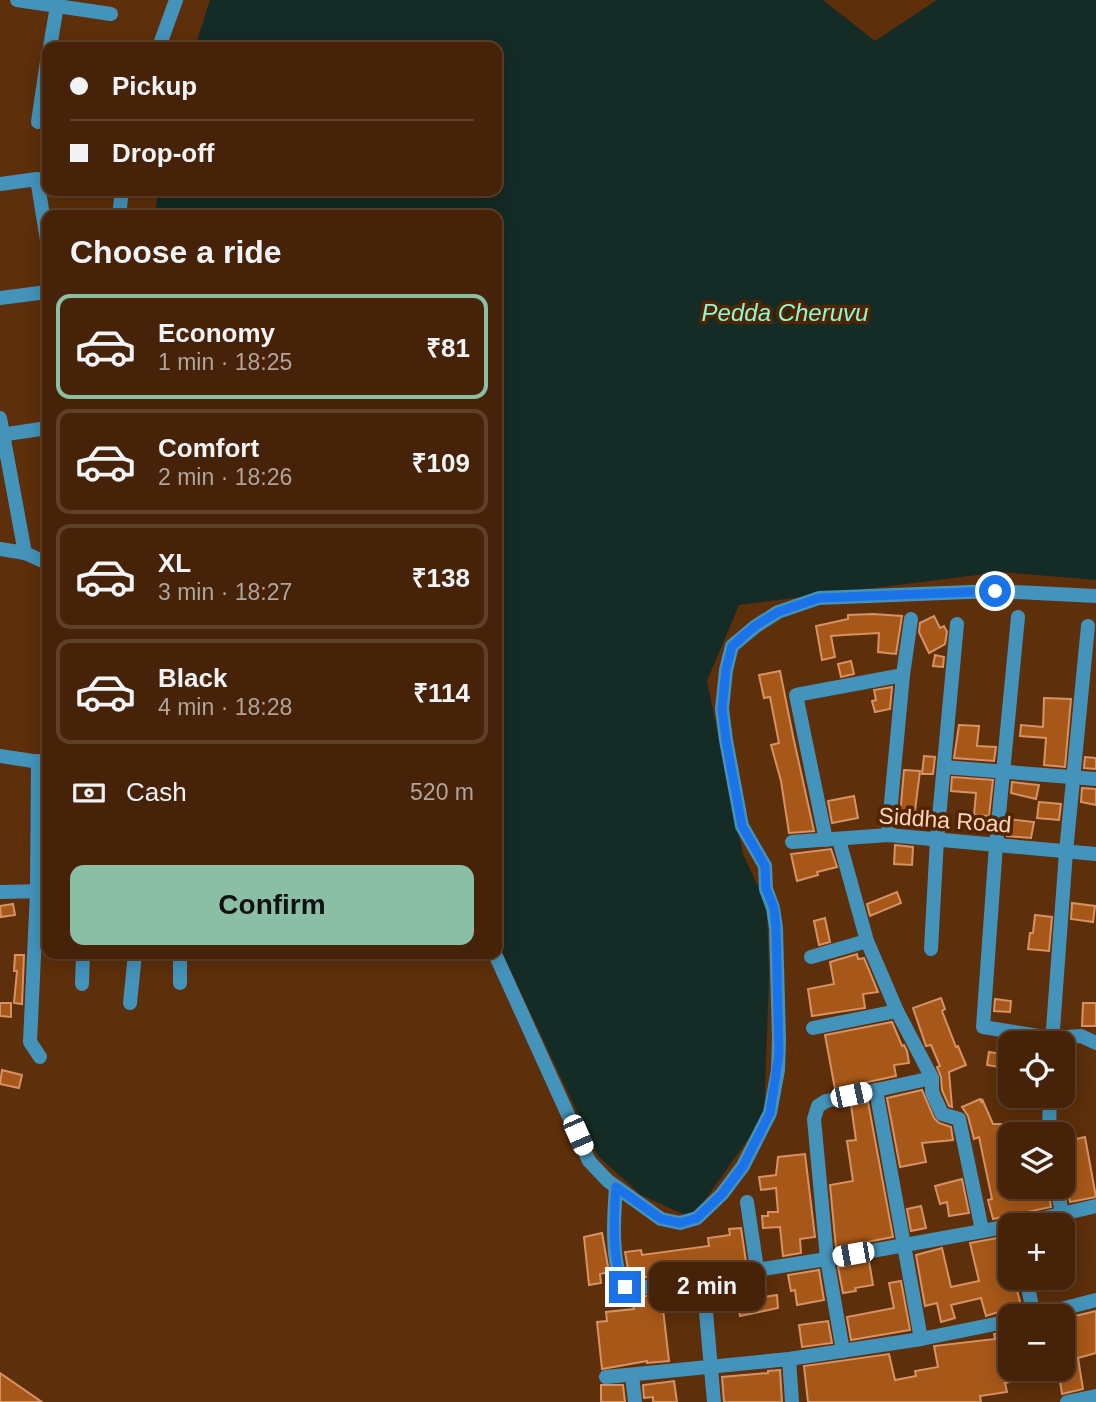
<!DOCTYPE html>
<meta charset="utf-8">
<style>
body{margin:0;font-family:Helvetica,sans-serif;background:#502f16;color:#f1f3f6;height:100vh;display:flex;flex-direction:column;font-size:26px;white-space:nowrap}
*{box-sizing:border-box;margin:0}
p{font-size:23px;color:#b0a49c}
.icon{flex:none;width:38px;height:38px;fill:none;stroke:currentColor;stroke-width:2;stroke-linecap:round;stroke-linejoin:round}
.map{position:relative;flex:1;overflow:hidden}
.details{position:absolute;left:42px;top:210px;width:460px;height:749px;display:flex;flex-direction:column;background:#462308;border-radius:14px;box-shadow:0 4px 18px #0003,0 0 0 2px #5e4029}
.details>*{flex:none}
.top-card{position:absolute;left:42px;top:42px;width:460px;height:154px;border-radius:14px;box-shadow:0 4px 18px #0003,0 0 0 2px #5e4029;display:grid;align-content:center;height:154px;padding:0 28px;background:#462308}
.controls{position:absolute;left:998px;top:1031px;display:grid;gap:14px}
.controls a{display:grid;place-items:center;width:77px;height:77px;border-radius:14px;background:#462308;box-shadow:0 4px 18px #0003,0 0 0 2px #5e4029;font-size:35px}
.end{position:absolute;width:32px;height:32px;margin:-16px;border:9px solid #1a73e8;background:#fff;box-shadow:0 0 0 4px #fff}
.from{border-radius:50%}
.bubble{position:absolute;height:49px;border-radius:14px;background:#462308;box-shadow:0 4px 18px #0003,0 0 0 2px #5e4029;font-size:23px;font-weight:800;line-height:49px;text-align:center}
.car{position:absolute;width:21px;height:42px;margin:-21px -10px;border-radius:9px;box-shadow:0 0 5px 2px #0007;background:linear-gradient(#fff 24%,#345 0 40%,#fff 0 76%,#345 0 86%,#fff 0)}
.top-card b{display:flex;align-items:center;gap:24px;height:66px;font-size:26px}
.top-card b+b{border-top:2px solid #5e4029}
.top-card i{width:18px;height:18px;background:#f1f3f6}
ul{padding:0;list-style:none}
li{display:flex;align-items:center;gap:21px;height:105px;margin:0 14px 10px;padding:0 14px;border:4px solid #5e4029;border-radius:14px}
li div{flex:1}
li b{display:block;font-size:26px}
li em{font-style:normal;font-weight:800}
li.selected{border-color:#8abfa5}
li>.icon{width:63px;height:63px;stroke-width:1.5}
h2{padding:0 28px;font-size:32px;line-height:84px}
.pay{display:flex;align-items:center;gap:18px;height:77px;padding:0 28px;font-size:26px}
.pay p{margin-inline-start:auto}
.button{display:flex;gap:14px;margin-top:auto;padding:14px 28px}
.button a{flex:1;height:80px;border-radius:14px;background:#8abfa5;color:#111;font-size:28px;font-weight:800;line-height:80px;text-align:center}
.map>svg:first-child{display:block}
.water{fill:#152b25}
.building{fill:#a75818;stroke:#d69264;stroke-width:2}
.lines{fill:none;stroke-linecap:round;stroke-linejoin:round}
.minor{stroke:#4493bb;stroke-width:14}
.route{stroke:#1a73e8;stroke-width:9}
.labels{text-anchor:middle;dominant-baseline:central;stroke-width:7;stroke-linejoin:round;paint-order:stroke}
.street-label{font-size:23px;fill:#fbd6bf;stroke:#522400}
.water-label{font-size:24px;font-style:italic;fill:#89f9da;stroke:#522400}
</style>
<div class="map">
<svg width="1096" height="1402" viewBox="0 0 1096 1402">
<rect width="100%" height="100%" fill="#5d2f0a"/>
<polygon class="water" points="210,0 823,0 875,41 937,0 1096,0 1096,580 1001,572 739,605 707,681 743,854 767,906 769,976 764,1117 692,1218 641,1195 598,1156 497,942 497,215 155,215 158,191 497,191 497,47 195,47"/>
<g class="building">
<polygon points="873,614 902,616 896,654 878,652 879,633 844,635 831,636 835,657 822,660 816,626 848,619 848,615"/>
<polygon points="934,616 940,628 944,626 947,632 945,644 929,653 919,632 920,623"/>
<polygon points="935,655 944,657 943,667 933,666"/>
<polygon points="851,661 854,674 841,677 838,664"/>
<polygon points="780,671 793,736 814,831 789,833 781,781 771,745 779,743 770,697 764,698 759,675"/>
<polygon points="892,687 890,709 875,712 872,701 876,700 874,690"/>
<polygon points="1044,698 1071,699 1065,767 1044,765 1046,738 1020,736 1021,725 1043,727"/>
<polygon points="959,725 979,726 977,746 996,747 994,761 954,758"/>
<polygon points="924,756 935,757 933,774 922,774"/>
<polygon points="1085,757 1096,758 1096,769 1084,768"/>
<polygon points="904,770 920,771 915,811 930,812 928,829 902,827 900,815"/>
<polygon points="952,777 993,780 989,816 974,815 976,793 951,791"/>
<polygon points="1012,782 1039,785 1036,799 1011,793"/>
<polygon points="1082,788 1096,789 1096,805 1081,802"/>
<polygon points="854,796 858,818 832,823 828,801"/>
<polygon points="1039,802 1061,804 1059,820 1037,818"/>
<polygon points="1008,819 1034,822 1031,838 1007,836"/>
<polygon points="895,845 913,847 912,865 894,864"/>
<polygon points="831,849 837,867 817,872 818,875 797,881 791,854"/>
<polygon points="897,892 901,903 870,916 867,904"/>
<polygon points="1072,903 1095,906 1093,922 1071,919"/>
<polygon points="13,904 15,915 1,917 0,906"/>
<polygon points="1035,915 1052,917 1049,951 1028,949 1030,933 1033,933"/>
<polygon points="825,918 830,942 819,945 814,921"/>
<polygon points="857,954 858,959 864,958 878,992 863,994 865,1008 812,1016 808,989 834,984 830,962"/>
<polygon points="15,955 24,955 22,1004 14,1003 17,971 14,971"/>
<polygon points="941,998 945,1009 942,1011 956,1047 958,1046 966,1065 949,1072 952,1107 949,1106 942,1090 941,1077 937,1067 940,1066 931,1045 926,1046 913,1008"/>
<polygon points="995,999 1011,1001 1010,1012 994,1011"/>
<polygon points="0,1003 11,1003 11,1017 0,1016"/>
<polygon points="1083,1003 1096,1003 1096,1026 1082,1026"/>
<polygon points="892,1022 902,1046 904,1045 907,1051 909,1063 894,1065 896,1076 835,1089 825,1035"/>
<polygon points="989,1052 1010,1055 1010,1069 987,1065"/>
<polygon points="2,1070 22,1075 19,1088 0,1084"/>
<polygon points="922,1090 934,1118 939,1123 951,1127 953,1140 922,1143 926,1162 900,1167 887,1098"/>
<polygon points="980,1099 982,1103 982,1099 993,1124 1039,1124 1039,1134 1010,1134 1010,1139 1007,1139 1010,1153 1010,1195 1048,1186 1051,1207 993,1219 988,1200 992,1199 979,1137 974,1139 968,1116 962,1107"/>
<polygon points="868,1102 893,1237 836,1248 830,1185 853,1181 847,1141 856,1140 851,1105"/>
<polygon points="1085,1137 1096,1197 1070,1202 1062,1165 1062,1142"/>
<polygon points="805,1154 815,1237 800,1239 801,1253 783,1256 780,1227 763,1228 762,1216 768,1216 768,1212 778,1212 776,1188 761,1190 759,1177 776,1175 778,1157"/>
<polygon points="962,1179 969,1213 949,1216 947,1202 940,1204 935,1186"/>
<polygon points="921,1206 926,1228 911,1231 907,1209"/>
<polygon points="741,1228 746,1262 634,1279 629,1274 625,1252 641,1250 642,1255 709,1246 708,1238 730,1235 729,1229"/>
<polygon points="602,1233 609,1272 600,1274 601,1283 589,1285 584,1237"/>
<polygon points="1003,1237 1006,1258 1008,1257 1010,1278 1013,1284 1015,1283 1021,1305 986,1316 981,1298 951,1305 955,1318 941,1322 937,1303 925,1306 916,1255 942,1248 951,1287 979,1281 970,1243"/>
<polygon points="869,1261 873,1285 855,1288 856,1291 843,1293 838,1267"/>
<polygon points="819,1270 824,1300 797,1305 795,1290 791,1291 788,1275"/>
<polygon points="756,1280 758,1298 777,1295 778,1308 740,1316 737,1301 712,1305 704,1303 698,1306 663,1309 669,1361 647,1363 647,1361 602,1369 597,1322 607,1321 606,1312 634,1309 632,1298"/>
<polygon points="901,1281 910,1330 851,1340 847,1317 894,1308 889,1283"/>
<polygon points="1096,1311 1096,1353 1078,1358 1083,1389 1062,1394 1058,1368 1062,1368 1062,1351 1067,1350 1062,1333 1062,1319"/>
<polygon points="828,1321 832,1343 802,1347 799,1325"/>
<polygon points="1010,1331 1010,1368 1014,1368 1015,1381 1005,1383 1007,1392 980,1396 981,1402 808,1402 804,1366 889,1354 895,1380 916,1376 915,1371 938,1367 934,1346 995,1339 994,1334"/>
<polygon points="780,1370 782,1402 724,1402 722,1377 768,1373 768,1371"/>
<polygon points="0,1373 42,1402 0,1402"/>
<polygon points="674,1381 677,1402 653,1402 653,1397 644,1398 643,1385"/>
<polygon points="601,1385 623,1385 625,1402 601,1402"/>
</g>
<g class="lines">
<g class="minor">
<polyline points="17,0 111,14"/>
<polyline points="50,47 58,0"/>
<polyline points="159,47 176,0"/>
<polyline points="38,122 47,61"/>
<polyline points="0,184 37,179 47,240"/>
<polyline points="119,215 122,191"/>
<polyline points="0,298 47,292"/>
<polyline points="0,418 25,553"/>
<polyline points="0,435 47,428"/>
<polyline points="0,549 25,553 47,563"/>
<polyline points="1018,617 996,845 983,1027 1052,1038 1081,1036 1096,1043"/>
<polyline points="0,756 46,763"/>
<polyline points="38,761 37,891 30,1042 40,1057"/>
<polyline points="944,767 1096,779"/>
<polyline points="888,835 903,675 911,619"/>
<polyline points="826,840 796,695 903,675"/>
<polyline points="839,840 867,941 897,1011 932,1078 932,1092 942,1114 959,1119 982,1230"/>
<polyline points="792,842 888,835 1096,854"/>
<polyline points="0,892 47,891"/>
<polyline points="931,949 937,839 957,624"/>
<polyline points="495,954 589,1161 608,1181 661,1219 680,1223 697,1218 722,1194 743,1166 770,1113 778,1070 779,1039 776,928 773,908 766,889 765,866 742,826 726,740 722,709 726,670 732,646 756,626 778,612 819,598 994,591 1096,596"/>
<polyline points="811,957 867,941"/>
<polyline points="180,983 180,954"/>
<polyline points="82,984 83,954"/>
<polyline points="130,1003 135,954"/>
<polyline points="813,1028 897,1011"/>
<polyline points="1052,1043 1066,852 1088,626"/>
<polyline points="876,1090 921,1339"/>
<polyline points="1049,1134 1050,1096"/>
<polyline points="1057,1186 1062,1214"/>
<path d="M616,1187c-2,27 -6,77 9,100l9,2 193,-30 183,-33"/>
<polyline points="747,1202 757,1269"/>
<polyline points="1014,1225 1096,1206"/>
<polyline points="1026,1278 1034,1316"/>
<polyline points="706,1312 714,1402"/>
<polyline points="1034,1316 1096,1300"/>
<polyline points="843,1351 827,1259 814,1119 818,1106 826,1101 932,1078"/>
<polyline points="789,1359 792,1402"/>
<polyline points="632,1375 635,1402"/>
<polyline points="606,1377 789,1359 921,1339 1010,1321"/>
<polyline points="1067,1402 1096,1396"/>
</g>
</g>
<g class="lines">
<path class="route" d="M625,1287c-14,-24 -11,-73 -9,-100l45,32 19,4 17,-5 25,-24 21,-28 27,-53 9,-59 -3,-126 -2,-20 -8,-19 -1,-23 -23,-40 -16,-86 -4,-31 4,-39 6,-24 23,-20 23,-14 41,-14 176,-7"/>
</g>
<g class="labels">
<g class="street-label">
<text transform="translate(945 820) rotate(4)">Siddha Road</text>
</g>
<g class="water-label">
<text x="785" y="312">Pedda Cheruvu</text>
</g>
</g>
</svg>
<div class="controls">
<a><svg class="icon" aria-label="locate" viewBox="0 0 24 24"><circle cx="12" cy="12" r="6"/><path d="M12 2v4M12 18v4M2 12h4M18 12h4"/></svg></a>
<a><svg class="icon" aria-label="layers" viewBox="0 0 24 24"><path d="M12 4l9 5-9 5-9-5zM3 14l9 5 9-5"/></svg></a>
<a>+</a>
<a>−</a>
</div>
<i class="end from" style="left:995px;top:591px"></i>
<i class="end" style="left:625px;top:1287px"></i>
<div class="bubble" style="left:649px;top:1262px;width:116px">2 min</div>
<i class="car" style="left:851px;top:1095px;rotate:78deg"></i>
<i class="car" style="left:578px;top:1135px;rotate:156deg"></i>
<i class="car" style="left:853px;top:1254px;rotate:260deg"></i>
<div class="top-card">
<b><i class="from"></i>Pickup</b>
<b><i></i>Drop-off</b>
</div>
<section class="details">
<h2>Choose a ride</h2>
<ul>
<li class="selected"><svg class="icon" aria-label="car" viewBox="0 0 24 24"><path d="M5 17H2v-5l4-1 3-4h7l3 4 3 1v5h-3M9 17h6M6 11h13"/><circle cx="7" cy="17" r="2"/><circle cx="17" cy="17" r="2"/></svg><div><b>Economy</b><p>1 min · 18:25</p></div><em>₹81</em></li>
<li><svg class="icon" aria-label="car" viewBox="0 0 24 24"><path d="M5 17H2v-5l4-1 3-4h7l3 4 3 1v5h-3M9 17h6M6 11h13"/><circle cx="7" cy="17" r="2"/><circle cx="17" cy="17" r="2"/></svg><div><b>Comfort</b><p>2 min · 18:26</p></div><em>₹109</em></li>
<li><svg class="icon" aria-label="car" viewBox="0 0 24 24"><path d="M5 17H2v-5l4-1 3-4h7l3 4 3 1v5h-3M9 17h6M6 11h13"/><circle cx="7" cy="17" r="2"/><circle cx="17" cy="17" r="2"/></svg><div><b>XL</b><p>3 min · 18:27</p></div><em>₹138</em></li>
<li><svg class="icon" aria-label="car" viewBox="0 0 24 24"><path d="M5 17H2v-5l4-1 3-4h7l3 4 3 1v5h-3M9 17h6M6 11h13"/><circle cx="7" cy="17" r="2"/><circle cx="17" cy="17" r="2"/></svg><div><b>Black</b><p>4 min · 18:28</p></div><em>₹114</em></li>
</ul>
<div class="pay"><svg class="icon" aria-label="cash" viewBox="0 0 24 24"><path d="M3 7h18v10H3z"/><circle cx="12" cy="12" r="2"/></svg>Cash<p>520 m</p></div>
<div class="button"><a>Confirm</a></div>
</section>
</div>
